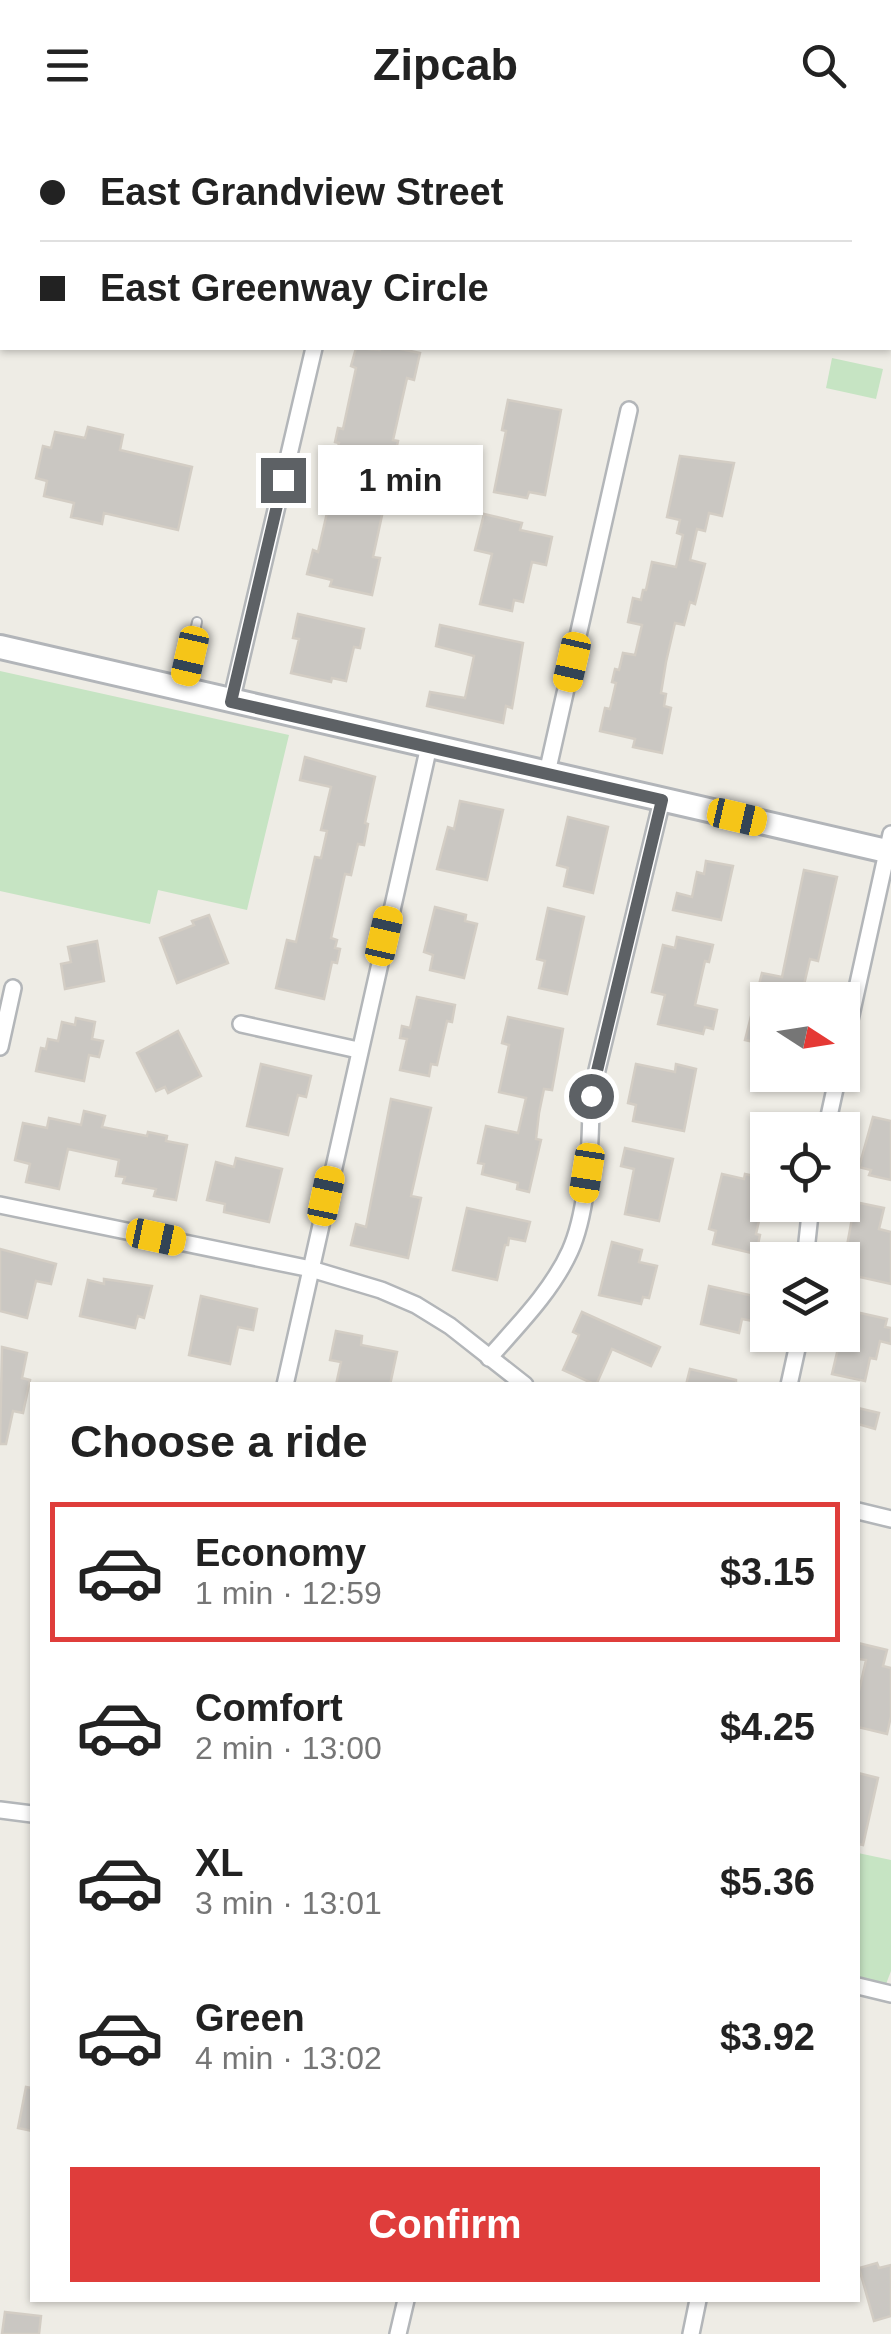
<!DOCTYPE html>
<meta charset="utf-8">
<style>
body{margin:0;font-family:Helvetica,sans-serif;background:#f6f6f6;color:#222;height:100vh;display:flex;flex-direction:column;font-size:38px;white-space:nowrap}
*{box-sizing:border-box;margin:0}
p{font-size:32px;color:#767676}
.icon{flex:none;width:55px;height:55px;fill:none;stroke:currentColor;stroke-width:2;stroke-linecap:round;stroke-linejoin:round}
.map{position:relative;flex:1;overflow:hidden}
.panel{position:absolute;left:30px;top:1252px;width:830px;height:920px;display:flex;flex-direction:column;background:#fff;border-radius:0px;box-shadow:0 2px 8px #0004}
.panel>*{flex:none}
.guide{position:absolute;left:0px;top:0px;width:892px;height:220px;box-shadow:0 2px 8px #0004;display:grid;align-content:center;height:220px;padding:0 40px;background:#fff}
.needle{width:65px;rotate:102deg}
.buttons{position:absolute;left:750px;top:852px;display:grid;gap:20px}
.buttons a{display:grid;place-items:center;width:110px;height:110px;border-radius:0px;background:#fff;box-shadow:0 2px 8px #0004;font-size:50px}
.end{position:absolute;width:45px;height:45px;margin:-22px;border:12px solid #5d6165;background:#fff;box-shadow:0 0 0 5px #fff}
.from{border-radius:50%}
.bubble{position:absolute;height:70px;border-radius:0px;background:#fff;box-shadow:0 2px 8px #0004;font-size:32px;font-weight:600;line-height:70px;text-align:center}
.car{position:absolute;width:30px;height:60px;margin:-30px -15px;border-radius:12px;box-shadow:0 0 8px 2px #0007;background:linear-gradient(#f5c518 24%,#345 0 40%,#f5c518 0 76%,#345 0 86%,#f5c518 0)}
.guide b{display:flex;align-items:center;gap:35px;height:95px;font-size:38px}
.guide b+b{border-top:2px solid #e0e0e0}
.guide i{width:25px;height:25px;background:#222}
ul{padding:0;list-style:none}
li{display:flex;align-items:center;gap:30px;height:140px;margin:0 20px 15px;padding:0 20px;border:5px solid transparent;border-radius:0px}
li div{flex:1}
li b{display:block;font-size:38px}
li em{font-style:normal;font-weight:600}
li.on{border-color:#df3d3b}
li>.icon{width:90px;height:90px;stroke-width:1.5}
h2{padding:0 40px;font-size:45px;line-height:120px}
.button{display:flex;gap:20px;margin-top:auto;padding:20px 40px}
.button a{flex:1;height:115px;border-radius:0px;background:#df3d3b;color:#fff;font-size:40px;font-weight:600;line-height:115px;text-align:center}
header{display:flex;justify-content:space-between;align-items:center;height:130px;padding:0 40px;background:#fff;font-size:45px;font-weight:600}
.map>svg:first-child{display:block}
.green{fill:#c6e4c3}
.building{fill:#cac7c2;stroke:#d3cdc4;stroke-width:2.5}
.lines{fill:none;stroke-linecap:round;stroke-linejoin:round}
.lane-casing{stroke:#b3b6b9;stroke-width:12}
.street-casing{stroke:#b3b6b9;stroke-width:20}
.secondary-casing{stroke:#b2b5b9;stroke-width:28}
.lane{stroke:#fff;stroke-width:8}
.street{stroke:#fff;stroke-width:15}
.secondary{stroke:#fff;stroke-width:22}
.route{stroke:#5d6165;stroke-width:12}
</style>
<header><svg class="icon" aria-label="menu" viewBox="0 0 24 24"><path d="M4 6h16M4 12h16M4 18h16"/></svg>Zipcab<svg class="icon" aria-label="search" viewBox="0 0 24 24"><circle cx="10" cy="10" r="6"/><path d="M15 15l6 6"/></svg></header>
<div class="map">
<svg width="891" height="2204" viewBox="0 0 891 2204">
<rect width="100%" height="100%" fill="#eeece5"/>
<g class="green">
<polygon points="832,228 883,239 876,269 826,258"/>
<polygon points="0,541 289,605 247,780 158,760 150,794 0,761"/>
<polygon points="858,1723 891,1730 891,1841 883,1862 858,1857"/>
</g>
<g class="building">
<polygon points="356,218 380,220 381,218 396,218 420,223 414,250 407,248 393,310 398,311 373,427 380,428 372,465 330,456 332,450 307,444 313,420 318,422 332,361 328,360 339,313 335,312 338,298 343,299 356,238 351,236"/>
<polygon points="508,270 561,280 545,365 529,362 527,368 494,362 506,301 502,300"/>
<polygon points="88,297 123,305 120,320 192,337 178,400 104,383 102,394 71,387 74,373 44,366 47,351 36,348 43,316 51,318 55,302 85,308"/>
<polygon points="680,326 734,333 722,386 709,383 705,401 697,399 690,430 705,434 695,474 690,472 684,495 675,493 666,532 661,563 666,564 664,576 671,578 662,623 633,617 635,609 600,601 605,578 610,579 616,553 612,552 615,539 619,540 623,523 635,525 642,495 628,492 633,468 641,470 643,460 646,460 652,432 676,437 683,405 677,403 680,390 667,387"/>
<polygon points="484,384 522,393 520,400 552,407 546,435 532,432 523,472 514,470 512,481 480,474 492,424 475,420"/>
<polygon points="298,484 364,499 360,518 354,517 346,551 332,548 331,552 291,543 299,509 293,508"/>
<polygon points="440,495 523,513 512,578 506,576 503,593 427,576 430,562 465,568 474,526 436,516"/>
<polygon points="305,627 375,647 365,693 368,694 364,715 358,714 351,745 345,744 331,808 337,810 335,818 340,819 337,833 332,832 324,869 276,858 287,810 296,812 315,727 321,728 327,701 321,700 331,657 300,650"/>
<polygon points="460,671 503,680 487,750 437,739 448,697 454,699"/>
<polygon points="568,687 608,697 593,763 564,756 568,738 557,735"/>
<polygon points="706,731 733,736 721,790 673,780 677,763 692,767 697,742 704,744"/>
<polygon points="804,740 837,747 818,831 810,829 803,859 829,864 828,870 767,870 768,915 745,910 762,843 782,847"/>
<polygon points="435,777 466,785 465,791 477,794 464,848 430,840 433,825 424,822"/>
<polygon points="548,778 584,787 567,864 539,858 545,831 537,829"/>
<polygon points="209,785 228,833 177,853 160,808 194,795 192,791"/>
<polygon points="677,807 713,815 709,832 705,831 695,875 717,880 713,899 705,897 703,904 658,894 665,865 652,862 663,815 675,818"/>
<polygon points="97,811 104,851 65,859 61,834 71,832 68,817"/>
<polygon points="417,867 455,875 452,892 447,891 437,935 431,934 429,946 400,940 407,909 400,908 402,896 410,898"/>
<polygon points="508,887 563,899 552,960 544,959 539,983 536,1009 541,1010 529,1062 517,1059 518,1053 482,1044 484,1034 478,1033 486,996 518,1003 526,968 499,962 509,915 502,913"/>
<polygon points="76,888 95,892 92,909 103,911 99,927 89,925 84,951 36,941 41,918 46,919 48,909 58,911 62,892 75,895"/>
<polygon points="178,901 201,946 168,963 165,957 156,961 137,923"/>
<polygon points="261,934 311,946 306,967 298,965 288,1005 247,996"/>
<polygon points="636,934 675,942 676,934 696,939 684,1001 633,991 636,975 628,973"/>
<polygon points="391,969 431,978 411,1066 421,1068 408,1128 351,1115 356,1094 366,1097"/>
<polygon points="84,981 105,986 102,997 147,1006 148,1002 167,1006 166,1011 187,1015 176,1070 154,1066 156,1059 123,1053 125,1047 116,1046 119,1030 68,1019 59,1059 26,1052 30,1034 15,1030 23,993 47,998 49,988 81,995"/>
<polygon points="873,987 891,991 891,1050 869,1045 871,1040 859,1037"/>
<polygon points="625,1018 673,1029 659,1091 625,1084 634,1039 621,1036"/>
<polygon points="236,1028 282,1039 269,1092 224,1082 225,1074 207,1070 216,1032 234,1037"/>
<polygon points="722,1044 744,1049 745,1044 768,1049 768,1074 763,1073 756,1104 760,1105 756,1124 713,1114 716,1101 709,1099"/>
<polygon points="855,1072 884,1078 879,1099 891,1102 891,1154 842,1143"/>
<polygon points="467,1078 530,1092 525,1111 509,1108 508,1115 505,1115 497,1150 453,1140"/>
<polygon points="612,1112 642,1120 639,1132 657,1136 649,1168 643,1167 641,1174 599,1165"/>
<polygon points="0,1119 56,1134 51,1154 36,1151 27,1188 0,1181"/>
<polygon points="104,1149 152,1156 144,1188 138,1186 135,1198 80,1186 88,1150 104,1154"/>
<polygon points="709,1156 758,1167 753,1191 742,1189 739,1203 701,1194"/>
<polygon points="201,1166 257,1179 253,1200 238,1197 230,1234 189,1225"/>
<polygon points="847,1180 887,1189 885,1197 891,1198 891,1214 880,1211 876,1229 870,1228 865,1251 832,1244"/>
<polygon points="582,1182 660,1217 651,1236 612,1219 596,1255 563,1240 579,1205 573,1202"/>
<polygon points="336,1201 362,1206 361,1215 397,1222 390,1255 336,1255 341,1232 330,1230"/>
<polygon points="2,1217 27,1223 22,1248 30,1250 23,1283 13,1281 6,1314 0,1314"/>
<polygon points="690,1239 736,1250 736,1255 686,1255"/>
<polygon points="858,1278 879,1283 875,1299 858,1294"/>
<polygon points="858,1513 887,1520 883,1536 891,1538 891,1586 887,1604 858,1597 858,1565 866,1530 858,1529"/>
<polygon points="858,1643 878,1648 863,1715 858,1714"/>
<polygon points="26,1957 32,1958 32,2001 18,1998"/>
<polygon points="877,2133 879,2138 891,2135 891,2186 874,2191 859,2138"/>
<polygon points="5,2182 41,2186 39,2204 2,2204"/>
</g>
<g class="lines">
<g class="lane-casing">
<polyline id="lane" points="183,556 197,492"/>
</g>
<g class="street-casing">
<g id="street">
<polyline points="231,572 314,218"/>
<polyline points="547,643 629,280"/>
<polyline points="241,894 358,920"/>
<polyline points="0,917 13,858"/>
<polyline points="842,926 891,704"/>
<polyline points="826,1000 838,945"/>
<polyline points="0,1075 311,1139 381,1160 416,1175 450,1196 525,1255"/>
<polyline points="805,1130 811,1075"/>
<path d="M489,1228c28,-32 63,-67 81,-107 18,-40 21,-112 21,-156l71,-295"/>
<polyline points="285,1255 429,616"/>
<polyline points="789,1255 800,1205"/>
<polyline points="858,1381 891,1389"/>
<polyline points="0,1680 32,1684"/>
<polyline points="858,1856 891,1864"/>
<polyline points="398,2204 406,2170"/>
<polyline points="691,2204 698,2170"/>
</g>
</g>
<g class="secondary-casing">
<g id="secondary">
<polyline points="32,2 33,0"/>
<polyline points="0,149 2,138"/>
<polyline points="0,517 891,722"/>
</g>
</g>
<use href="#lane" class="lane"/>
<use href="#street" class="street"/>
<use href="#secondary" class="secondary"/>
</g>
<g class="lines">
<polyline class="route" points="283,350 231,572 662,670 591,966"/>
</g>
</svg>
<div class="buttons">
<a><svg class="needle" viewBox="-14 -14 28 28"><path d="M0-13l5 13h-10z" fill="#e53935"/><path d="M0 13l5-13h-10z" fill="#767676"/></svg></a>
<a><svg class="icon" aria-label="locate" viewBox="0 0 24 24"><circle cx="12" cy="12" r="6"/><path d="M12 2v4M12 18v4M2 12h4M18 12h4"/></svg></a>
<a><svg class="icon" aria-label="layers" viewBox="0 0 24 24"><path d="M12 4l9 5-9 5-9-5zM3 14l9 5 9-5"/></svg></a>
</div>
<i class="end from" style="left:591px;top:966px"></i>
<i class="end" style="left:283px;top:350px"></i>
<div class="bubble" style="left:318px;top:315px;width:165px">1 min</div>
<i class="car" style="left:190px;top:526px;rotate:193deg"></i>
<i class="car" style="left:572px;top:532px;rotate:193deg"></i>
<i class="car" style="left:737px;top:687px;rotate:103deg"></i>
<i class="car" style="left:384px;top:806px;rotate:13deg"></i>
<i class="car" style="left:587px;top:1043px;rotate:189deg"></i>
<i class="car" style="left:326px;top:1066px;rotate:12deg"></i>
<i class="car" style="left:156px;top:1107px;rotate:102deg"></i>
<div class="guide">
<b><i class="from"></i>East Grandview Street</b>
<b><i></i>East Greenway Circle</b>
</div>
<section class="panel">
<h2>Choose a ride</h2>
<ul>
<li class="on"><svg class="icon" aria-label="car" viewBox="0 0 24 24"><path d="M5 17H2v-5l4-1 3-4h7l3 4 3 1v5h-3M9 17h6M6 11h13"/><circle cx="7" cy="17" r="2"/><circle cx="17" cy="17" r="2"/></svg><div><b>Economy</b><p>1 min · 12:59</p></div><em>$3.15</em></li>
<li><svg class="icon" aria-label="car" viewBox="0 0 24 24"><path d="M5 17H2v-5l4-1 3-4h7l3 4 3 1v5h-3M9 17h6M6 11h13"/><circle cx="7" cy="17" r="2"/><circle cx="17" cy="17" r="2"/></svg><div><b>Comfort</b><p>2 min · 13:00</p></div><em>$4.25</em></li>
<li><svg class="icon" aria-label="car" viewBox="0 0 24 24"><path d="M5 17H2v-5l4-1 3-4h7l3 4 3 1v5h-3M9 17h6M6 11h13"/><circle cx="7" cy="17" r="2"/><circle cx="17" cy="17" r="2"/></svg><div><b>XL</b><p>3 min · 13:01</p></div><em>$5.36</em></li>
<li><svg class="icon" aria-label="car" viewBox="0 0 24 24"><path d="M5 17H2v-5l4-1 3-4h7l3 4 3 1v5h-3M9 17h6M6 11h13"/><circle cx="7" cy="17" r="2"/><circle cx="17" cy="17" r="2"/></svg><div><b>Green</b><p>4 min · 13:02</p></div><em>$3.92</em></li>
</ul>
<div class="button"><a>Confirm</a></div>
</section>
</div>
